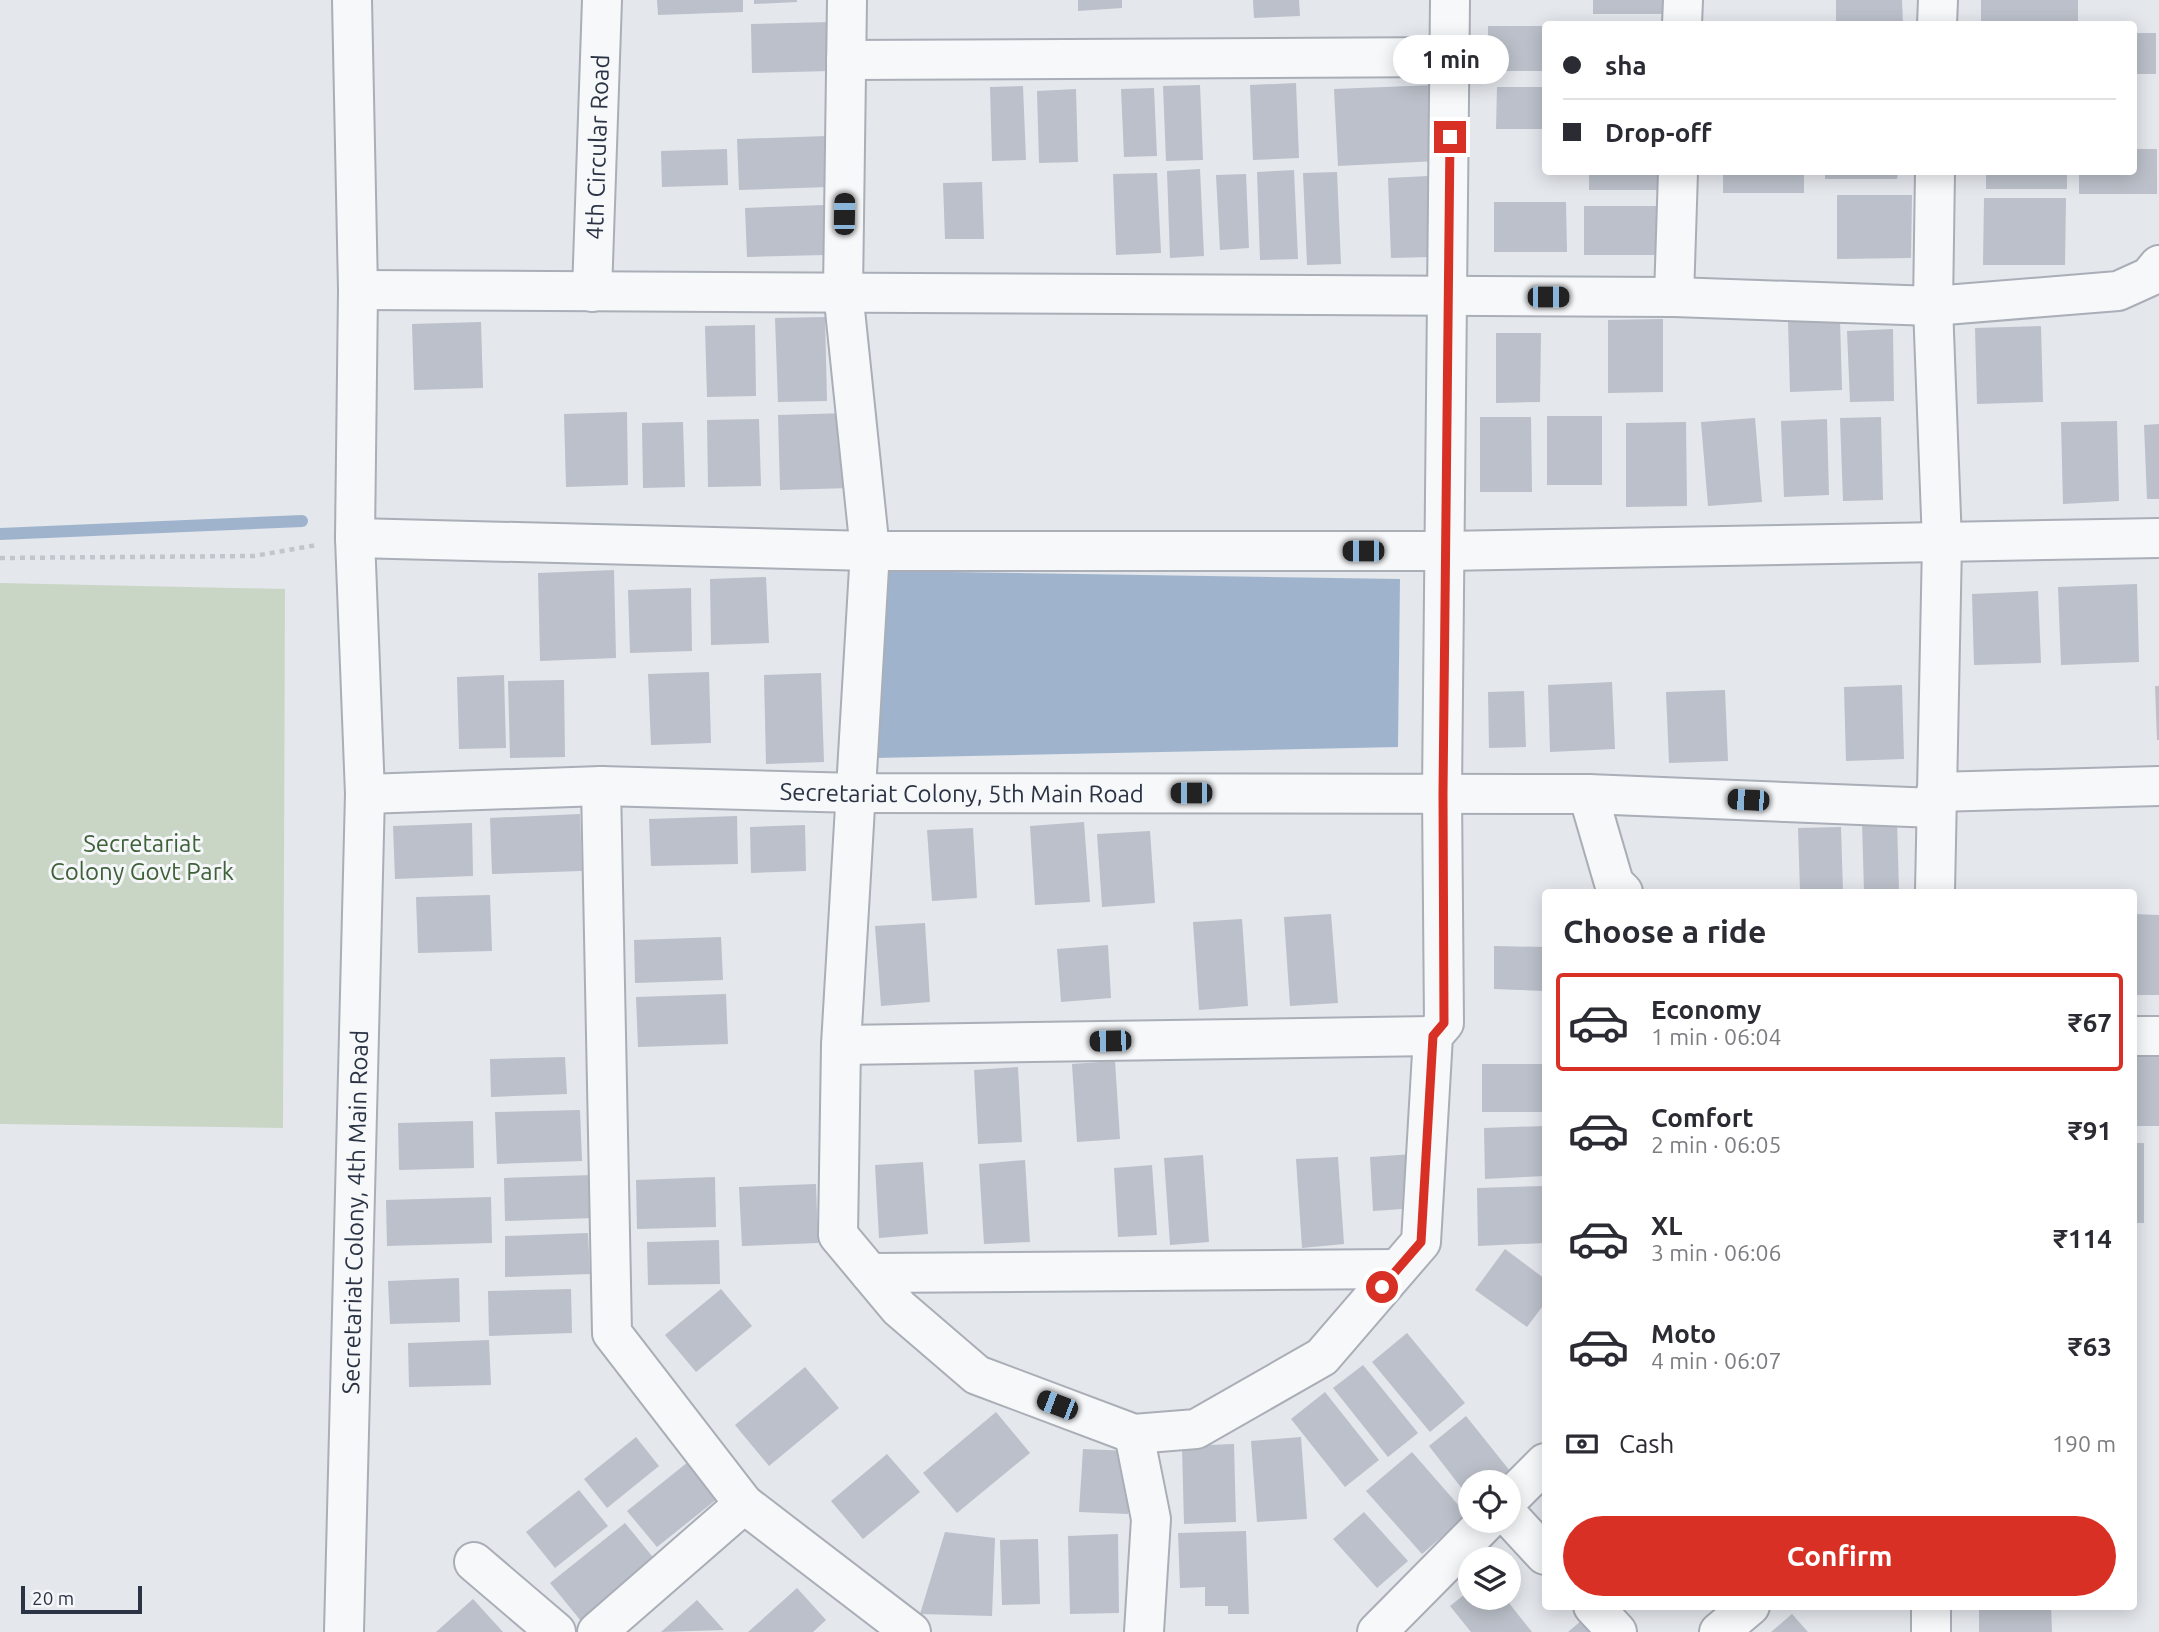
<!DOCTYPE html>
<meta charset="utf-8">
<style>
body{margin:0;font-family:Ubuntu,sans-serif;background:#f7f7f7;color:#2b2b33;height:100vh;display:flex;flex-direction:column;font-size:26px;white-space:nowrap}
*{box-sizing:border-box;margin:0}
p{font-size:23px;color:#7c7c81}
.icon{flex:none;width:38px;height:38px;fill:none;stroke:currentColor;stroke-width:2;stroke-linecap:round;stroke-linejoin:round}
.map{position:relative;flex:1;overflow:hidden}
.side{position:absolute;left:1542px;top:889px;width:595px;height:721px;display:flex;flex-direction:column;background:#fff;border-radius:7px;box-shadow:0 4px 18px #0003}
.side>*{flex:none}
.top-card{position:absolute;left:1542px;top:21px;width:595px;height:154px;border-radius:7px;box-shadow:0 4px 18px #0003;display:grid;align-content:center;height:154px;padding:0 21px;background:#fff}
.fabs{position:absolute;left:1458px;top:1470px;display:grid;gap:14px}
.fabs a{display:grid;place-items:center;width:63px;height:63px;border-radius:50%;background:#fff;box-shadow:0 4px 18px #0003;font-size:35px}
.scale{position:absolute;left:21px;bottom:18px;width:121px;box-sizing:border-box;padding-left:7px;border:4px solid #2b3445;border-top:0;font-size:19px;line-height:24px;white-space:nowrap;color:#2b3445;-webkit-text-stroke:5px #f4f6f9;paint-order:stroke}
.end{position:absolute;width:32px;height:32px;margin:-16px;border:9px solid #d93025;background:#fff;box-shadow:0 0 0 4px #fff}
.from{border-radius:50%}
.bubble{position:absolute;height:49px;border-radius:24px;background:#fff;box-shadow:0 4px 18px #0003;font-size:23px;font-weight:700;line-height:49px;text-align:center}
.car{position:absolute;width:21px;height:42px;margin:-21px -10px;border-radius:9px;box-shadow:0 0 5px 2px #0007;background:linear-gradient(#222 24%,#8ab4d8 0 40%,#222 0 76%,#8ab4d8 0 86%,#222 0)}
.top-card b{display:flex;align-items:center;gap:24px;height:66px;font-size:26px}
.top-card b+b{border-top:2px solid #e1e1e2}
.top-card i{width:18px;height:18px;background:#2b2b33}
ul{padding:0;list-style:none}
li{display:flex;align-items:center;gap:21px;height:98px;margin:0 14px 10px;padding:0 7px;border:4px solid transparent;border-radius:7px}
li div{flex:1}
li b{display:block;font-size:26px}
li em{font-style:normal;font-weight:700}
li.current{border-color:#d93025}
li>.icon{width:63px;height:63px;stroke-width:1.5}
h2{padding:0 21px;font-size:32px;line-height:84px}
.pay{display:flex;align-items:center;gap:18px;height:77px;padding:0 21px;font-size:26px}
.pay p{margin-inline-start:auto}
.action{display:flex;gap:14px;margin-top:auto;padding:14px 21px}
.action a{flex:1;height:80px;border-radius:42px;background:#d93025;color:#fff;font-size:28px;font-weight:700;line-height:80px;text-align:center}
.map>svg:first-child{display:block}
.green{fill:#c9d6c5}
.water{fill:#9fb4cc}
.lines{fill:none;stroke-linecap:round;stroke-linejoin:round}
.stream{stroke:#9fb4cc;stroke-width:12}
.building{fill:#bbc0ca}
.minor-casing{stroke:#a9aeb7;stroke-width:42}
.path{stroke:#c2c5cb;stroke-width:4.5;stroke-dasharray:5 5;stroke-linecap:butt}
.minor{stroke:#f7f8fa;stroke-width:38}
.route{stroke:#d93025;stroke-width:9}
.labels{text-anchor:middle;dominant-baseline:central;stroke-width:6;stroke-linejoin:round;paint-order:stroke}
.street-label{font-size:24px;fill:#2b3445;stroke:#f4f6f9}
.park-label{font-size:24px;fill:#3f6138;stroke:#f4f6f9}
</style>
<div class="map">
<svg width="2159" height="1632" viewBox="0 0 2159 1632">
<rect width="100%" height="100%" fill="#e4e7ec"/>
<polygon class="green" points="0,583 285,589 283,1128 0,1124"/>
<polygon class="water" points="884,571 1400,579 1398,747 875,758"/>
<g class="lines">
<polyline class="stream" points="0,534 302,521"/>
</g>
<g class="building">
<polygon points="657,0 743,0 743,12 658,15"/>
<polygon points="754,0 797,0 797,2 754,4"/>
<polygon points="1078,0 1122,0 1122,8 1078,11"/>
<polygon points="1253,0 1299,0 1300,16 1254,18"/>
<rect x="1593" y="0" width="82" height="14"/>
<polygon points="1836,0 1902,0 1903,24 1836,24"/>
<rect x="1981" y="0" width="97" height="24"/>
<polygon points="829,22 830,71 752,73 751,24"/>
<rect x="1488" y="26" width="57" height="45"/>
<rect x="2133" y="33" width="23" height="41"/>
<polygon points="1296,83 1299,158 1253,160 1250,85"/>
<polygon points="1200,85 1203,160 1166,161 1163,86"/>
<polygon points="1435,85 1437,161 1338,166 1334,89"/>
<polygon points="1023,86 1026,160 992,161 990,87"/>
<polygon points="1497,87 1545,87 1545,129 1496,129"/>
<polygon points="1154,88 1157,156 1124,157 1121,89"/>
<polygon points="1076,89 1078,162 1039,163 1037,91"/>
<polygon points="827,136 828,187 739,190 737,139"/>
<polygon points="727,149 728,185 662,187 661,151"/>
<polygon points="2133,149 2157,149 2157,194 2079,194 2079,172 2133,172"/>
<polygon points="1200,169 1204,256 1170,258 1167,171"/>
<polygon points="1294,170 1298,259 1260,260 1257,172"/>
<polygon points="1337,172 1341,264 1307,265 1303,173"/>
<rect x="1589" y="172" width="69" height="18"/>
<rect x="1723" y="172" width="81" height="21"/>
<polygon points="1825,172 1898,172 1897,179 1825,179"/>
<rect x="1986" y="172" width="81" height="17"/>
<polygon points="1157,173 1161,253 1116,255 1113,174"/>
<polygon points="1246,174 1249,248 1220,250 1216,175"/>
<polygon points="1428,176 1432,257 1391,258 1388,178"/>
<polygon points="982,182 984,239 945,239 943,183"/>
<polygon points="1837,195 1912,195 1911,258 1837,259"/>
<polygon points="1984,198 2066,198 2065,265 1983,265"/>
<polygon points="1494,202 1566,202 1567,252 1494,252"/>
<polygon points="824,205 825,255 747,257 745,208"/>
<rect x="1584" y="206" width="76" height="49"/>
<polygon points="825,317 827,401 778,402 775,318"/>
<polygon points="1663,319 1663,392 1608,393 1608,320"/>
<polygon points="1840,320 1842,390 1790,392 1788,322"/>
<polygon points="481,322 483,388 414,390 412,324"/>
<polygon points="755,325 756,396 707,397 705,326"/>
<polygon points="2041,326 2043,402 1977,404 1975,328"/>
<polygon points="1893,329 1894,401 1850,402 1847,331"/>
<polygon points="1496,333 1541,333 1540,402 1496,403"/>
<polygon points="627,412 628,485 566,487 564,414"/>
<polygon points="848,413 850,488 780,490 778,415"/>
<rect x="1547" y="416" width="55" height="69"/>
<polygon points="1480,417 1531,417 1532,492 1480,492"/>
<polygon points="1881,417 1883,500 1843,501 1840,418"/>
<polygon points="1755,418 1762,502 1708,506 1701,422"/>
<polygon points="759,419 761,486 708,487 707,420"/>
<polygon points="1827,419 1829,495 1784,497 1781,421"/>
<polygon points="2117,421 2119,501 2063,504 2061,422"/>
<polygon points="683,422 685,487 643,488 642,423"/>
<polygon points="1686,422 1687,506 1626,507 1626,423"/>
<polygon points="2159,424 2159,499 2147,499 2144,425"/>
<polygon points="614,570 616,658 540,661 538,573"/>
<polygon points="766,577 769,643 711,645 710,579"/>
<polygon points="2137,584 2139,662 2061,665 2058,587"/>
<polygon points="691,588 692,651 630,653 628,590"/>
<polygon points="2038,591 2041,663 1974,665 1972,594"/>
<polygon points="709,672 711,743 651,745 648,674"/>
<polygon points="821,673 824,762 766,764 764,675"/>
<polygon points="504,675 506,748 459,749 457,677"/>
<polygon points="564,680 565,757 510,758 508,681"/>
<polygon points="1612,682 1615,749 1550,752 1548,685"/>
<polygon points="1902,685 1904,759 1846,761 1844,687"/>
<polygon points="2155,686 2159,686 2159,740 2157,740"/>
<polygon points="1725,690 1728,761 1669,763 1666,692"/>
<polygon points="1524,691 1526,747 1489,748 1488,692"/>
<polygon points="580,814 582,871 492,874 490,818"/>
<polygon points="737,816 738,864 651,866 649,819"/>
<polygon points="1897,820 1899,892 1864,892 1862,821"/>
<polygon points="1084,822 1090,902 1035,905 1030,826"/>
<polygon points="472,823 473,876 395,879 393,826"/>
<polygon points="805,825 806,871 751,873 750,827"/>
<polygon points="1841,827 1843,892 1800,892 1798,828"/>
<polygon points="973,828 977,898 932,901 927,830"/>
<polygon points="1150,831 1155,903 1102,907 1097,834"/>
<polygon points="490,895 492,951 418,953 416,897"/>
<polygon points="1331,914 1338,1003 1290,1006 1284,917"/>
<polygon points="2133,914 2159,915 2159,995 2133,995"/>
<polygon points="1242,919 1248,1006 1199,1010 1193,922"/>
<polygon points="925,923 930,1002 881,1006 875,926"/>
<polygon points="721,937 723,980 635,983 634,940"/>
<polygon points="1108,945 1111,998 1061,1002 1057,949"/>
<polygon points="1494,946 1545,947 1545,991 1494,989"/>
<polygon points="726,994 728,1044 638,1047 636,997"/>
<rect x="2133" y="1055" width="26" height="71"/>
<polygon points="565,1057 567,1094 491,1097 490,1059"/>
<polygon points="1115,1061 1120,1139 1077,1142 1072,1064"/>
<rect x="1482" y="1064" width="63" height="48"/>
<polygon points="1018,1067 1022,1142 978,1144 974,1070"/>
<polygon points="580,1110 582,1161 497,1164 495,1112"/>
<polygon points="473,1121 474,1168 399,1170 398,1123"/>
<polygon points="1545,1126 1545,1176 1485,1179 1484,1128"/>
<rect x="2133" y="1143" width="11" height="80"/>
<polygon points="1413,1154 1417,1208 1373,1211 1370,1157"/>
<polygon points="1203,1155 1209,1242 1170,1245 1164,1158"/>
<polygon points="1338,1157 1344,1244 1302,1248 1296,1159"/>
<polygon points="1025,1160 1030,1242 984,1244 979,1164"/>
<polygon points="923,1162 928,1234 879,1238 875,1165"/>
<polygon points="1152,1165 1157,1235 1118,1237 1114,1168"/>
<polygon points="593,1175 594,1218 505,1221 504,1178"/>
<polygon points="715,1177 716,1227 637,1229 636,1180"/>
<polygon points="816,1184 818,1243 742,1246 739,1187"/>
<polygon points="1545,1186 1545,1243 1478,1246 1477,1188"/>
<polygon points="491,1197 492,1243 387,1246 386,1200"/>
<polygon points="588,1233 590,1274 505,1277 505,1236"/>
<polygon points="719,1240 720,1284 648,1285 647,1242"/>
<polygon points="1505,1249 1545,1279 1545,1303 1527,1327 1475,1290"/>
<polygon points="459,1278 460,1322 390,1324 388,1281"/>
<polygon points="571,1289 572,1333 489,1336 488,1291"/>
<polygon points="721,1289 752,1326 696,1372 665,1335"/>
<polygon points="1407,1333 1465,1403 1430,1432 1372,1362"/>
<polygon points="489,1340 491,1385 409,1387 408,1343"/>
<polygon points="1363,1365 1418,1433 1388,1457 1333,1388"/>
<polygon points="805,1367 839,1408 769,1466 735,1425"/>
<polygon points="1325,1392 1379,1460 1345,1487 1291,1419"/>
<polygon points="996,1412 1030,1453 957,1513 923,1473"/>
<polygon points="1466,1416 1514,1476 1506,1482 1470,1482 1470,1499 1429,1446"/>
<polygon points="636,1437 659,1466 607,1508 584,1479"/>
<polygon points="1301,1437 1307,1519 1257,1522 1251,1441"/>
<polygon points="1234,1444 1236,1522 1184,1524 1182,1446"/>
<polygon points="1083,1449 1131,1451 1128,1514 1079,1512"/>
<polygon points="1412,1452 1467,1515 1422,1554 1366,1491"/>
<polygon points="887,1454 920,1492 863,1539 831,1501"/>
<polygon points="688,1462 717,1499 657,1547 627,1511"/>
<polygon points="579,1490 608,1526 555,1568 526,1532"/>
<polygon points="1364,1512 1408,1561 1377,1588 1333,1539"/>
<polygon points="625,1523 656,1561 581,1621 550,1583"/>
<polygon points="1246,1531 1249,1614 1228,1614 1228,1606 1205,1606 1205,1587 1180,1588 1178,1533"/>
<polygon points="945,1532 995,1538 992,1616 920,1614"/>
<polygon points="1118,1534 1119,1613 1070,1614 1068,1536"/>
<polygon points="1038,1539 1040,1604 1002,1605 1000,1540"/>
<polygon points="797,1588 826,1620 813,1632 748,1632"/>
<polygon points="1470,1590 1470,1598 1505,1598 1532,1632 1471,1632 1450,1606"/>
<polygon points="473,1599 503,1632 436,1632"/>
<polygon points="697,1600 724,1630 661,1632"/>
<polygon points="1979,1606 2051,1606 2052,1632 1979,1632"/>
<polygon points="1595,1609 1616,1632 1568,1632"/>
<polygon points="1792,1614 1808,1632 1771,1632"/>
</g>
<g class="lines">
<g class="minor-casing">
<g id="minor">
<polyline points="847,0 843,291 870,551 841,1045 838,1235 899,1308 977,1375 1134,1434 1196,1429 1322,1357 1421,1242 1433,1036 1444,1023 1442,793 1450,0"/>
<polyline points="1682,24 1683,0"/>
<polyline points="1937,24 1938,0"/>
<polyline points="846,60 1451,57"/>
<polyline points="358,290 1674,297 1933,306 2118,291 2149,277 2159,265"/>
<path id="s1" d="M592,292l10,-292"/>
<polyline points="1674,297 1678,172"/>
<polyline points="355,538 870,551 1445,551 2159,538"/>
<polyline points="601,786 612,1333 744,1504 911,1632"/>
<polyline points="1936,792 2159,786"/>
<path id="s2" d="M365,794l236,-8 256,7 731,1 347,14"/>
<polyline points="1588,794 1614,883 1623,892"/>
<polyline points="1935,892 1942,543 1933,306 1935,172"/>
<polyline points="2133,1036 2159,1036"/>
<polyline points="841,1045 1433,1036"/>
<polyline points="870,1273 1397,1269"/>
<polyline points="1134,1434 1151,1519 1144,1632"/>
<polyline points="1508,1500 1545,1463"/>
<polyline points="1508,1515 1545,1555"/>
<polyline points="474,1562 556,1632"/>
<polyline points="1593,1606 1617,1632"/>
<path id="s3" d="M344,1632l21,-838 -10,-256 3,-248 -6,-290"/>
<polyline points="597,1632 744,1504"/>
<polyline points="1377,1632 1487,1521"/>
<polyline points="1719,1632 1750,1606"/>
<polyline points="1931,1632 1931,1606"/>
</g>
</g>
<polyline class="path" points="0,558 254,556 317,545"/>
<use href="#minor" class="minor"/>
</g>
<g class="lines">
<polyline class="route" points="1382,1287 1421,1242 1433,1036 1444,1023 1443,793 1450,137"/>
</g>
<g class="labels">
<g class="street-label">
<text stroke="none"><textPath href="#s1" startOffset="145">4th Circular Road</textPath></text>
<text stroke="none"><textPath href="#s2" startOffset="597">Secretariat Colony, 5th Main Road</textPath></text>
<text stroke="none"><textPath href="#s3" startOffset="420">Secretariat Colony, 4th Main Road</textPath></text>
</g>
<g class="park-label">
<text x="142" y="843">Secretariat<tspan x="142" dy="28">Colony Govt Park</tspan></text>
</g>
</g>
</svg>
<div class="fabs">
<a><svg class="icon" aria-label="locate" viewBox="0 0 24 24"><circle cx="12" cy="12" r="6"/><path d="M12 2v4M12 18v4M2 12h4M18 12h4"/></svg></a>
<a><svg class="icon" aria-label="layers" viewBox="0 0 24 24"><path d="M12 4l9 5-9 5-9-5zM3 14l9 5 9-5"/></svg></a>
</div>
<div class="scale">20 m</div>
<i class="end from" style="left:1382px;top:1287px"></i>
<i class="end" style="left:1450px;top:137px"></i>
<div class="bubble" style="left:1393px;top:35px;width:116px">1 min</div>
<i class="car" style="left:844px;top:214px;rotate:1deg"></i>
<i class="car" style="left:1548px;top:297px;rotate:90deg"></i>
<i class="car" style="left:1363px;top:551px;rotate:270deg"></i>
<i class="car" style="left:1191px;top:793px;rotate:270deg"></i>
<i class="car" style="left:1748px;top:800px;rotate:273deg"></i>
<i class="car" style="left:1110px;top:1041px;rotate:269deg"></i>
<i class="car" style="left:1057px;top:1405px;rotate:291deg"></i>
<div class="top-card">
<b><i class="from"></i>sha</b>
<b><i></i>Drop-off</b>
</div>
<section class="side">
<h2>Choose a ride</h2>
<ul>
<li class="current"><svg class="icon" aria-label="car" viewBox="0 0 24 24"><path d="M5 17H2v-5l4-1 3-4h7l3 4 3 1v5h-3M9 17h6M6 11h13"/><circle cx="7" cy="17" r="2"/><circle cx="17" cy="17" r="2"/></svg><div><b>Economy</b><p>1 min · 06:04</p></div><em>₹67</em></li>
<li><svg class="icon" aria-label="car" viewBox="0 0 24 24"><path d="M5 17H2v-5l4-1 3-4h7l3 4 3 1v5h-3M9 17h6M6 11h13"/><circle cx="7" cy="17" r="2"/><circle cx="17" cy="17" r="2"/></svg><div><b>Comfort</b><p>2 min · 06:05</p></div><em>₹91</em></li>
<li><svg class="icon" aria-label="car" viewBox="0 0 24 24"><path d="M5 17H2v-5l4-1 3-4h7l3 4 3 1v5h-3M9 17h6M6 11h13"/><circle cx="7" cy="17" r="2"/><circle cx="17" cy="17" r="2"/></svg><div><b>XL</b><p>3 min · 06:06</p></div><em>₹114</em></li>
<li><svg class="icon" aria-label="car" viewBox="0 0 24 24"><path d="M5 17H2v-5l4-1 3-4h7l3 4 3 1v5h-3M9 17h6M6 11h13"/><circle cx="7" cy="17" r="2"/><circle cx="17" cy="17" r="2"/></svg><div><b>Moto</b><p>4 min · 06:07</p></div><em>₹63</em></li>
</ul>
<div class="pay"><svg class="icon" aria-label="cash" viewBox="0 0 24 24"><path d="M3 7h18v10H3z"/><circle cx="12" cy="12" r="2"/></svg>Cash<p>190 m</p></div>
<div class="action"><a>Confirm</a></div>
</section>
</div>
